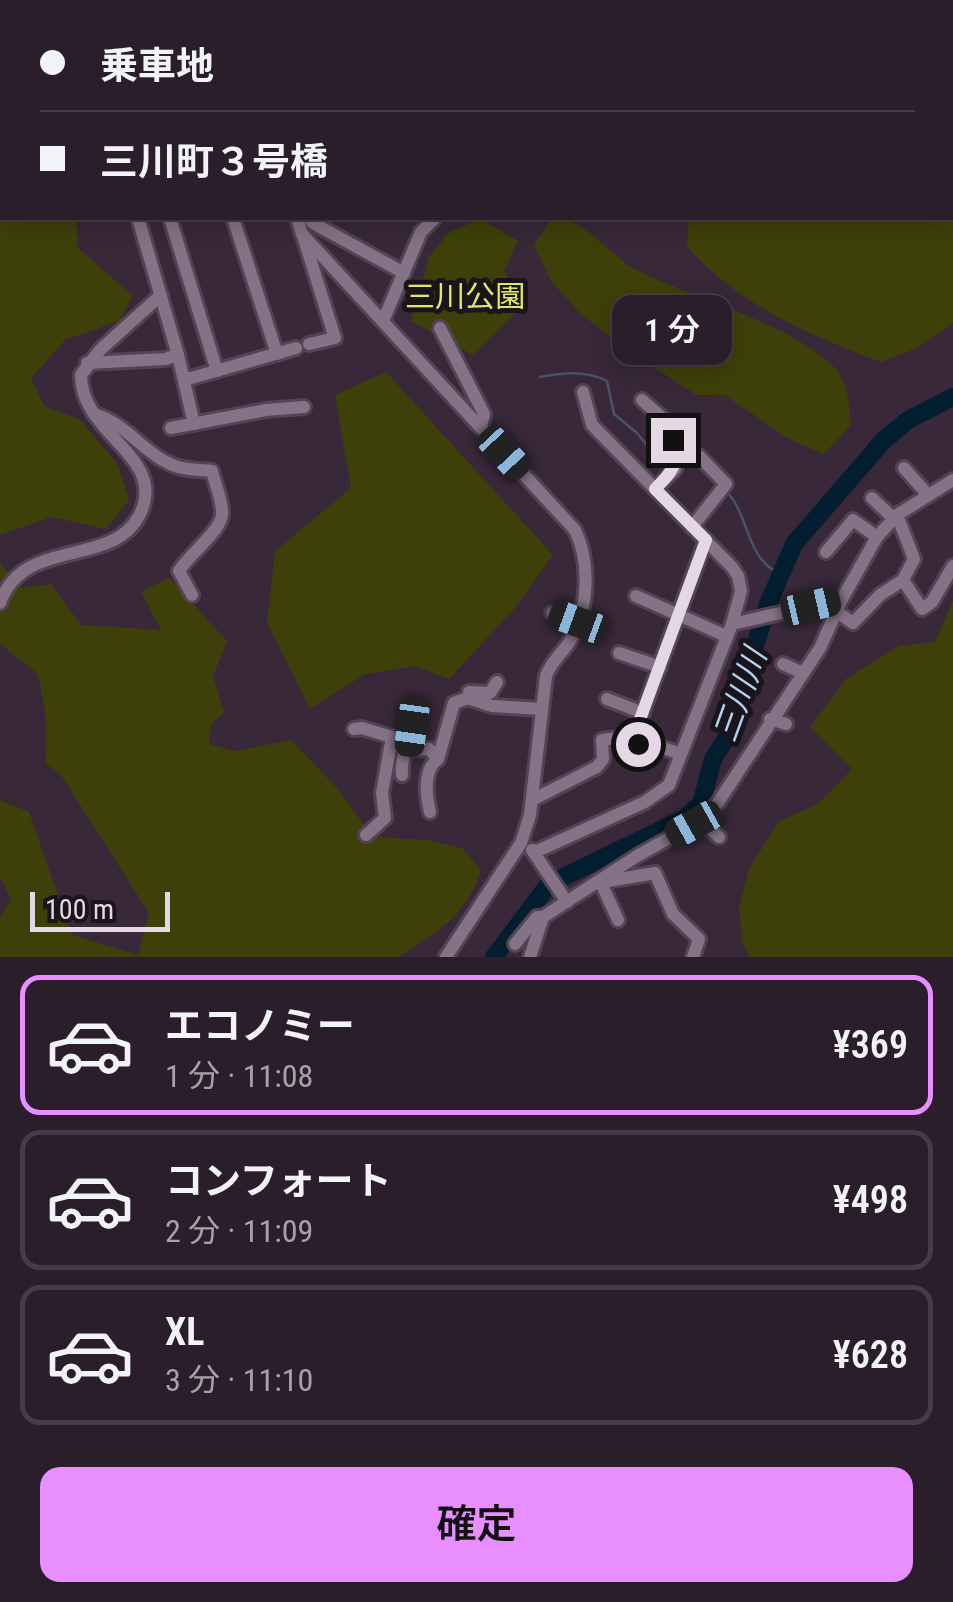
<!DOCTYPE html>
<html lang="ja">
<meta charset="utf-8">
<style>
body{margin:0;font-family:"Roboto Condensed","Noto Sans JP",sans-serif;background:#362b37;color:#f1f3f6;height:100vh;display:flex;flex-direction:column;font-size:38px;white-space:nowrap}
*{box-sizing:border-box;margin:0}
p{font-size:32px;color:#a5a2a9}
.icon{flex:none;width:55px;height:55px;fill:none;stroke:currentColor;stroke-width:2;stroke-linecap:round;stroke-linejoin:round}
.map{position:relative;height:957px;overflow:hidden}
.panel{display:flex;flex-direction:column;background:#2a1e2b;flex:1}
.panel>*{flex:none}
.top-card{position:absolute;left:0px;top:0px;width:955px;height:220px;box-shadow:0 5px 25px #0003,0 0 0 2px #463c47;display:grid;align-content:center;height:220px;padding:0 40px;background:#2a1e2b}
.scale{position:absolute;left:30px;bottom:25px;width:140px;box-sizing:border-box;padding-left:10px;border:5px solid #e3d8e3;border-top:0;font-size:28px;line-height:35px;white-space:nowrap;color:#e3d8e3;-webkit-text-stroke:8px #1b141b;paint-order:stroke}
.end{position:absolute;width:45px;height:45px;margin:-22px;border:12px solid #e3d8e3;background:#111;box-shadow:0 0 0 5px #111}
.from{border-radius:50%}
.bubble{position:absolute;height:70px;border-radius:20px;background:#2a1e2b;box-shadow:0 5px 25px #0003,0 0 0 2px #463c47;font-size:32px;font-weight:600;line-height:70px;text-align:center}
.car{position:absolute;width:30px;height:60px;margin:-30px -15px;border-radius:12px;box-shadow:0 0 8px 2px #0007;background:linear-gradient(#222 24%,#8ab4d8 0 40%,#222 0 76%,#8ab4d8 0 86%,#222 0)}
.top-card b{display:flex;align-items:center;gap:35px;height:95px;font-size:38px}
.top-card b+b{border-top:2px solid #463c47}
.top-card i{width:25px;height:25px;background:#f1f3f6}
ul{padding:18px 0 0;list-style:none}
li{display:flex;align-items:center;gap:30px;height:140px;margin:0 20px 15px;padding:0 20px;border:5px solid #463c47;border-radius:20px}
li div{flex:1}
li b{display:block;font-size:38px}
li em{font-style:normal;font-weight:600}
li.selected{border-color:#e88eff}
li>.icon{width:90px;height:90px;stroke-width:1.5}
.action{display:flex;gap:20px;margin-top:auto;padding:20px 40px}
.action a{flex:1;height:115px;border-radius:20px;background:#e88eff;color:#111;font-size:40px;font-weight:600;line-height:115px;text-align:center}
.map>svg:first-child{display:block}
.green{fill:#3d4109}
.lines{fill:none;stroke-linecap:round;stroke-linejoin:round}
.stream{stroke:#465566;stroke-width:2.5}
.river{stroke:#031d31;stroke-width:18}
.minor-casing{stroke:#524453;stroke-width:18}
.minor{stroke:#857286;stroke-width:12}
.route{stroke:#e3d8e3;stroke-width:12}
.labels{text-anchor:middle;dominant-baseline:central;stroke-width:10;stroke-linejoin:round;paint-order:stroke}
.park-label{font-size:30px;fill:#dfea64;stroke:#1b141b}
.water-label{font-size:32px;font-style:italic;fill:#add4f6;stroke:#1b141b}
</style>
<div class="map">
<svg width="953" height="957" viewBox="0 0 953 957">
<rect width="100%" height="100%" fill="#382839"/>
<g class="green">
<polygon points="0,0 189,0 2,2 2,218 76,218 78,248 133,296 119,321 65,340 31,378 44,406 81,420 118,465 129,500 106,529 51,517 0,535"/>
<path d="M552,218c33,-1 56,37 83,51 62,32 148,50 199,98 14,13 15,39 17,58l-27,29 -37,-16 -62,-43h-29l-74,-49 -40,-31 -31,-34 -17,-36z"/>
<path d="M689,218h259l5,4v101l-36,25 -36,14c-71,-27 -144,-57 -194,-116z"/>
<polygon points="481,219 518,241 504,271 526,303 473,355 411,321 429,257 449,232"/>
<polygon points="386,372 553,555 514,609 449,679 416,666 365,674 310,709 267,623 275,551 351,488 335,395"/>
<path d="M0,563l22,25 29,-4 30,41 80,5 -20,-38 28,-14 58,63 -14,35 11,36 -13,12 -2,20 25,7 57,-11 47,49 35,48 54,3 35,8 19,22c-13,45 -46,63 -82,87h-399v-40l11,-17 -11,-23v-77l29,12 43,123 66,20 11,-42 -88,-138 -15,-11 -1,-53 -7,-37 -38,-30z"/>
<polygon points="953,601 953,957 750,957 742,941 739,907 749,869 779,821 818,804 852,769 810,727 847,678 899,646 935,642"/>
</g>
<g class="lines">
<g class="stream">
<path d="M540,377c23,-4 45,-7 67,4l7,33 23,19 21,26 11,5"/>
<path d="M728,493c21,23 19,68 52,80"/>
</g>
<polyline class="river" points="494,957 549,884 685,818 701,804 713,759 727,737 768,604 794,544 883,441 908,420 953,397"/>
<g class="minor-casing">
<g id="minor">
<polyline points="247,0 248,2"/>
<polyline points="281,0 285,2"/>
<polyline points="698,0 703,2"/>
<polyline points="803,0 808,2"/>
<polyline points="362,2 364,0"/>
<polyline points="426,2 427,0"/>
<polyline points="490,2 491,0"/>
<polyline points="555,2 556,0"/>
<polyline points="617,2 618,0"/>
<polyline points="685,2 687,0"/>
<polyline points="874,2 875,0"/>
<polyline points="952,67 953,66"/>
<polyline points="138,218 178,355 194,424"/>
<polyline points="170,218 217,371"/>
<polyline points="233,218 277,354"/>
<path d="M297,218l5,16 273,296c16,33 14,82 -7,114 -8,11 -17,18 -22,32l-16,139 -9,28 -75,114"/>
<polyline points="309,218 313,223 404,273"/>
<polyline points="303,236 335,338 309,344"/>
<polyline points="383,321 421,232 435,218"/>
<polyline points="440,328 484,414 481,427"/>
<polyline points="87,363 165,359 178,355"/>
<polyline points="184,380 296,348"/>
<polyline points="642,400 668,423 676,455"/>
<path d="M94,414c33,9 52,43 84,53 11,3 23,3 34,4 3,13 10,28 10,41 2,17 -33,42 -43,59l13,24"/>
<polyline points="171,428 266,410 304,407"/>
<polyline points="904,468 928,495"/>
<polyline points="655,489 675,469 676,455 699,456 726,484 692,527"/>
<polyline points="872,498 894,519"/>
<polyline points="826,552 853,520 877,537"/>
<polyline points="903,580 922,609 932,602 953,566"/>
<polyline points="636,596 726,636"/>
<path d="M0,603c22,-66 112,-35 139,-87 31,-59 -58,-80 -58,-141l19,-25 61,-55"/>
<polyline points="837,612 853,623 880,595 903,580 914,559 897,515"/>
<polyline points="552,613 578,622"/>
<polyline points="732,624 842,599"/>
<polyline points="619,653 660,667"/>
<polyline points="783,664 803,673"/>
<polyline points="469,692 490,693 497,682"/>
<polyline points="607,699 643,713"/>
<polyline points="770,719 786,724"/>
<polyline points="354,729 362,728 392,737 382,793 385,818 366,835"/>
<polyline points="632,741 706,540"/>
<polyline points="391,743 406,750 429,749 438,759 454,703 468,698 492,706 542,709"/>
<path d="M402,775c-2,-15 7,-32 9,-48"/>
<path d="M532,800l65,-33 6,-8 -1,-19c23,-6 56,6 79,14"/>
<path d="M430,812c-4,-16 -7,-43 8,-53"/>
<polyline points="700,819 719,837"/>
<polyline points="532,850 567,902"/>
<polyline points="535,852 645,802 669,785 732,624 741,591 738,576 732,567 592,425 583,392"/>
<polyline points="596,883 655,873 673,914 699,939 693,957"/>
<polyline points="601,883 618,920"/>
<polyline points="515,944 537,917 543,917"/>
<polyline points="530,957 543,917 637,856 694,824 717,804 820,648 842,599 877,537 897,515 953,480"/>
</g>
</g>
<use href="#minor" class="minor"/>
</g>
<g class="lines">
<path class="route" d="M638,744l-6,-3 74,-201 -51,-51c17,-17 24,-24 18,-49"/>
</g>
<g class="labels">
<g class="park-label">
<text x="465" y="296">三川公園</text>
</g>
<g class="water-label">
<text transform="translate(740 695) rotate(-70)">三川川</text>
</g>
</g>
</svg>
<div class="scale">100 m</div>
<i class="end from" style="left:638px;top:744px"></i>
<i class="end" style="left:673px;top:440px"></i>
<div class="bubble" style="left:612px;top:295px;width:120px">1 分</div>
<i class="car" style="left:504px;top:453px;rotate:137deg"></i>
<i class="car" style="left:811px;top:606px;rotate:77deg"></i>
<i class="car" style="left:578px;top:622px;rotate:290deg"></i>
<i class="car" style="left:412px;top:727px;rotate:188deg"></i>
<i class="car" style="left:694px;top:824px;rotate:241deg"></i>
<div class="top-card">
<b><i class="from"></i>乗車地</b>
<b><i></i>三川町３号橋</b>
</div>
</div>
<section class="panel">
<ul>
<li class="selected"><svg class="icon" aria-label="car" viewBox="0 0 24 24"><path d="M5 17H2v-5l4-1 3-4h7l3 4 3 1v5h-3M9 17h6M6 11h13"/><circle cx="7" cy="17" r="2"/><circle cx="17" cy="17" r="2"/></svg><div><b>エコノミー</b><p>1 分 · 11:08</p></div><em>¥369</em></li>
<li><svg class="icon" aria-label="car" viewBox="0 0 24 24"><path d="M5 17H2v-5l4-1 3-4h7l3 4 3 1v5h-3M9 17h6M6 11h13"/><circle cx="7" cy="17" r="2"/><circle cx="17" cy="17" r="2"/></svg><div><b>コンフォート</b><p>2 分 · 11:09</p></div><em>¥498</em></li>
<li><svg class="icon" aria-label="car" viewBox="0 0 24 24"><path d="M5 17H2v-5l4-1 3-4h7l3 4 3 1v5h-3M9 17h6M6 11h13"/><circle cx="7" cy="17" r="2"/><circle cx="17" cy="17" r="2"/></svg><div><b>XL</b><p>3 分 · 11:10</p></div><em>¥628</em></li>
</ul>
<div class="action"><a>確定</a></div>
</section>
